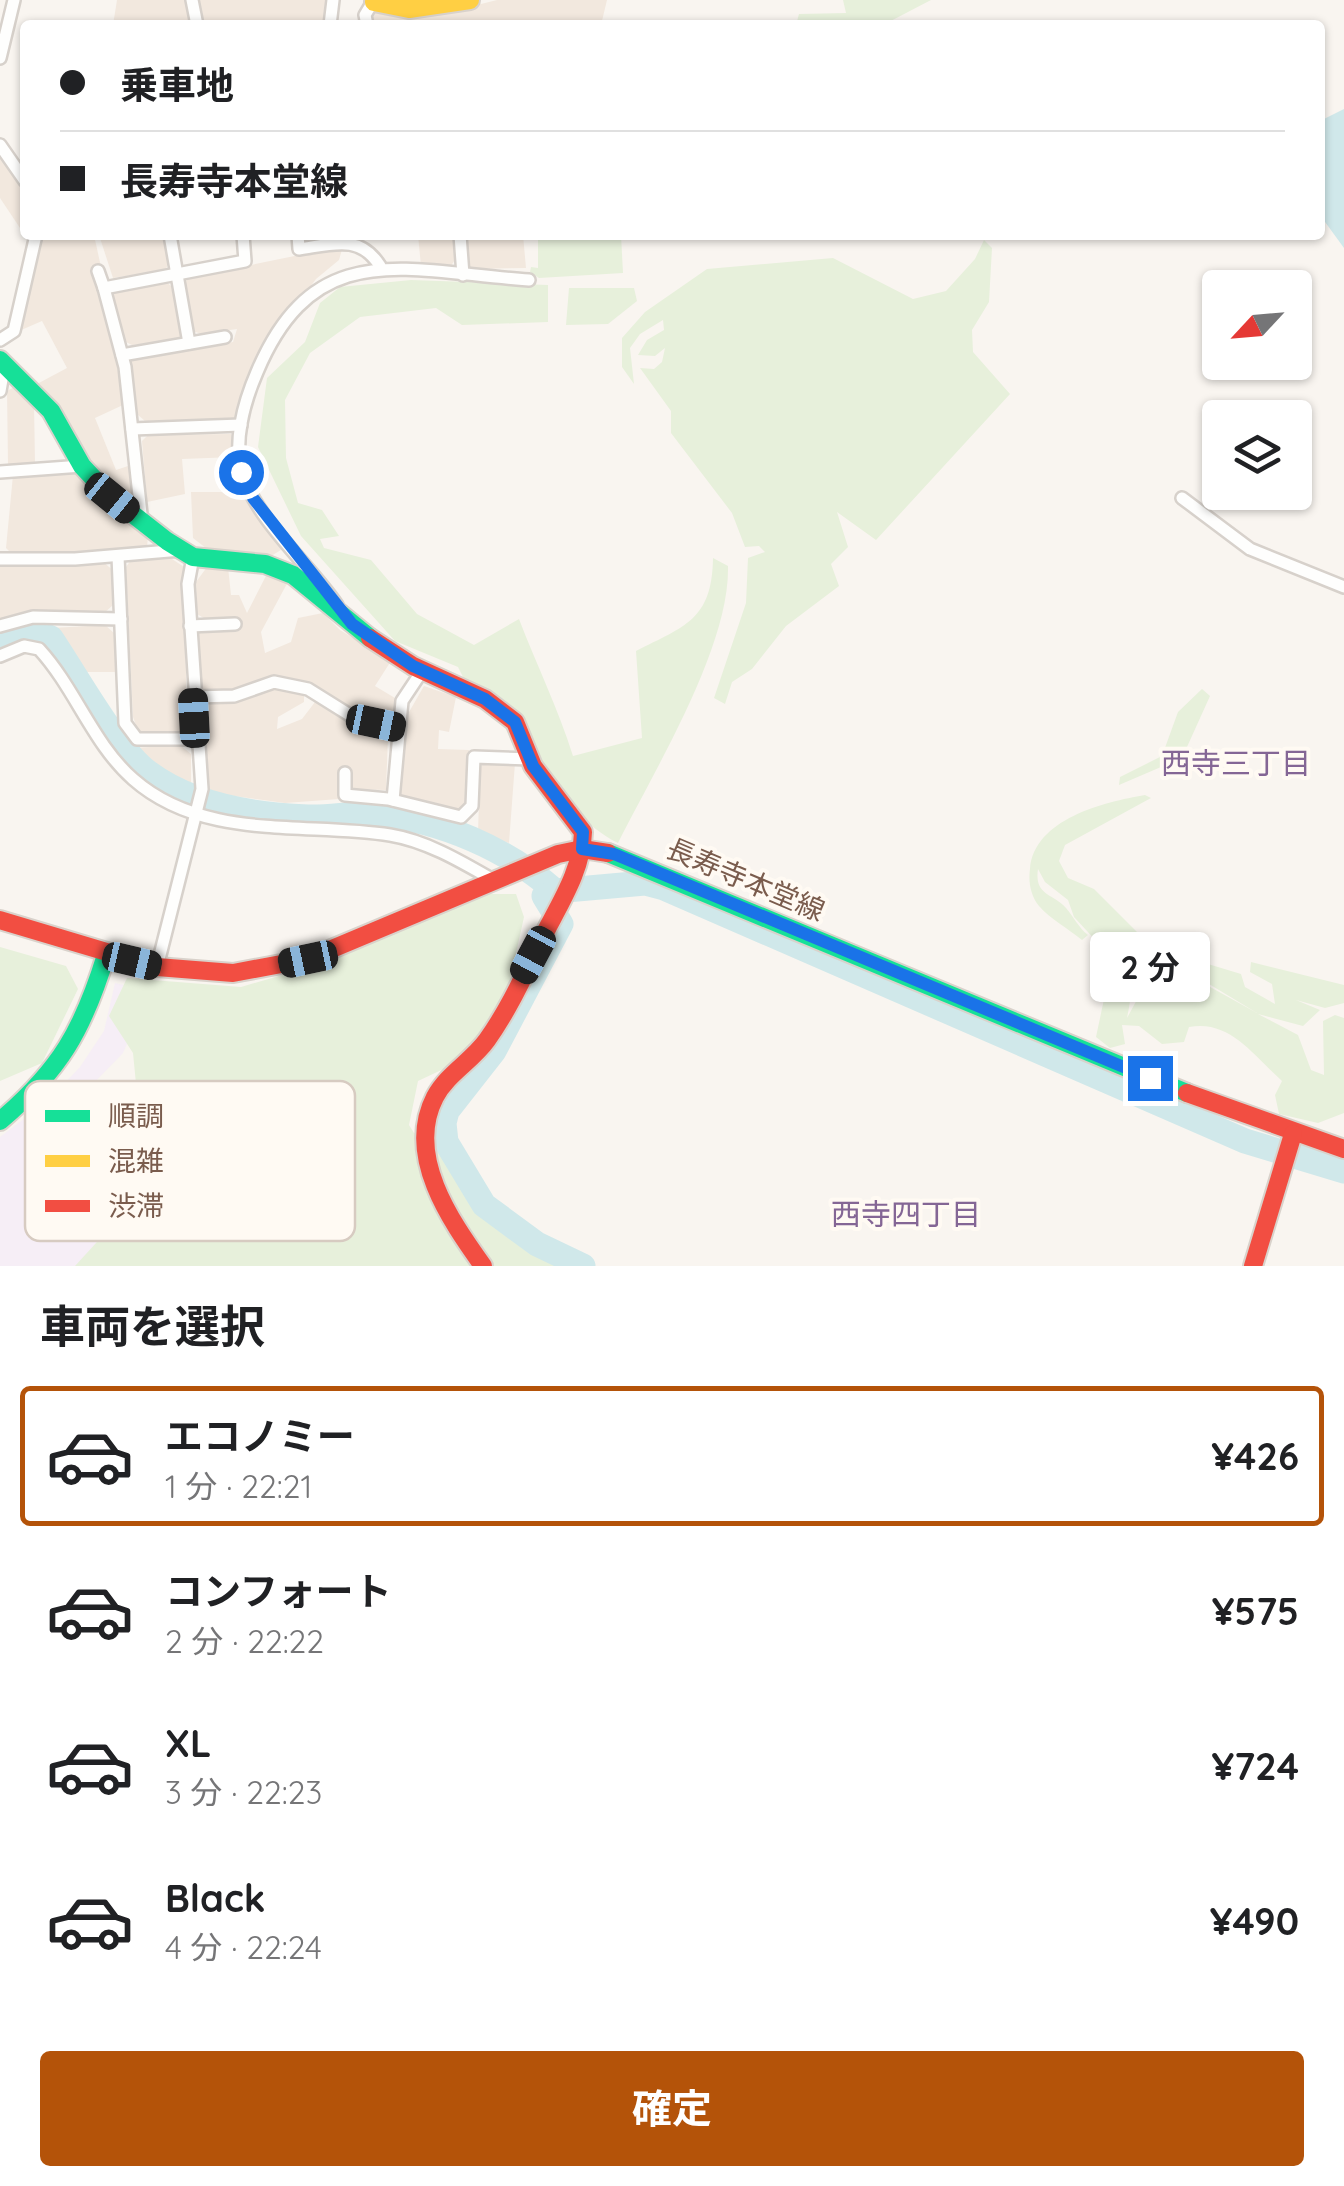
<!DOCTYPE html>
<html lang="ja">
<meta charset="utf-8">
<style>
body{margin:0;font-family:Quicksand,"Noto Sans JP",sans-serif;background:#f2f2f2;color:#202124;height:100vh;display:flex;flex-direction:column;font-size:38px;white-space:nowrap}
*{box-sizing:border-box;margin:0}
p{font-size:32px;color:#757577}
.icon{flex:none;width:55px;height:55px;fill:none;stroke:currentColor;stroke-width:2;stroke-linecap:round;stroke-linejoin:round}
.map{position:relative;height:1266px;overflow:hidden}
.details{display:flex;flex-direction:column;background:#fff;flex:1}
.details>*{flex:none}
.guide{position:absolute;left:20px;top:20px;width:1305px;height:220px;border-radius:10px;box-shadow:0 2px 8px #0004;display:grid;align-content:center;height:220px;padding:0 40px;background:#fff}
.needle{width:65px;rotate:244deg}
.tools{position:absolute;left:1202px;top:270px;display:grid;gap:20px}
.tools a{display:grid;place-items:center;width:110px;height:110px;border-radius:10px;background:#fff;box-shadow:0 2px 8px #0004;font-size:50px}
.end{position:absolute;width:45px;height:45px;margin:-22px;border:12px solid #1a73e8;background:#fff;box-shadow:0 0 0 5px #fff}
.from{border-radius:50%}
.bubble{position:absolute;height:70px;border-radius:10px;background:#fff;box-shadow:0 2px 8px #0004;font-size:32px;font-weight:700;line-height:70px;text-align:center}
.car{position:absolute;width:30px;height:60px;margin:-30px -15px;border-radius:12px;box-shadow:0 0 8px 2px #0007;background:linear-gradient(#222 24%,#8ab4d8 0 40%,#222 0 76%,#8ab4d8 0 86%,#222 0)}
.guide b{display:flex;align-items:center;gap:35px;height:95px;font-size:38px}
.guide b+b{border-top:2px solid #e0e0e0}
.guide i{width:25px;height:25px;background:#202124}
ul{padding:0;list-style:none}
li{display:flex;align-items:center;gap:30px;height:140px;margin:0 20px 15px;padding:0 20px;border:5px solid transparent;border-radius:10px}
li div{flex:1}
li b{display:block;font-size:38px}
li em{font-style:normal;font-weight:700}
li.on{border-color:#b45309}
li>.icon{width:90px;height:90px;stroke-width:1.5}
h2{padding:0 40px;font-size:45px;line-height:120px}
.primary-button{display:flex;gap:20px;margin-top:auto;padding:20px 40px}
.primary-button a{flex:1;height:115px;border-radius:10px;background:#b45309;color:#fff;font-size:40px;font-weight:700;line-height:115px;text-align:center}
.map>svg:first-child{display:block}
.residential{fill:#f2e8de}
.education{fill:#f6eef6}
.green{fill:#e7f0db;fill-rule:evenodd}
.water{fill:#d0e8ea}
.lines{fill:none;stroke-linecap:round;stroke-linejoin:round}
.river{stroke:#d0e8ea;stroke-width:25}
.street-casing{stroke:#d7d1cb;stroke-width:16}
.fast-casing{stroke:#d9d2cb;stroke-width:22}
.slow-casing{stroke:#d9d2cb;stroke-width:22}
.jam-casing{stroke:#d9d2cb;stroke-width:22}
.street{stroke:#fefefd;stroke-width:11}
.fast{stroke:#16e098;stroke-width:18}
.slow{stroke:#ffcf43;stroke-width:18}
.jam{stroke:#f24e42;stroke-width:18}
.route{stroke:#1a73e8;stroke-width:12}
.labels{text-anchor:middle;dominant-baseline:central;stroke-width:8;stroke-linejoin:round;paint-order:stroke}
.street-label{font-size:28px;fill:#7a5c4d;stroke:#fffaf3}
.neighbourhood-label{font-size:30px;fill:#846695;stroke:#fffaf3}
.key{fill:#fffaf3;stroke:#d7cbc1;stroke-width:2.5}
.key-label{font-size:28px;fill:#7a5c4d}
</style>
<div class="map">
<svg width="1344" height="1266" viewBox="0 0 1344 1266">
<rect width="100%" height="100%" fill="#f9f5f0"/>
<g class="residential">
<polygon points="117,0 186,0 192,25 113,25"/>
<polygon points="199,0 329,0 327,25 204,25"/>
<polygon points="497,0 607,0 601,25 370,25 369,18 375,9 453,11"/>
<polygon points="0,154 25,189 22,231 0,198"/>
<polygon points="43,235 94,235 101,267 94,270 96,286 116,359 123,405 95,418 116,470 131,465 133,501 126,503 76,449 37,384 67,368 42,321 19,331"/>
<polygon points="99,235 165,235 170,262 165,270 113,278"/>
<polygon points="418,235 454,235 457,257 450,267 421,266"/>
<polygon points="467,235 523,235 526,268 469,269"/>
<polygon points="343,246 339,260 316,279 258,357 235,419 146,422 137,414 127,362 130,358 233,342 237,329 202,334 192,331 184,285 188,278"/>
<polygon points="165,281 171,286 182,333 178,340 132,345 124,341 113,292"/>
<polygon points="18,385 34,403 35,463 8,465 7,391"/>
<polygon points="231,434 235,457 182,459 185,494 147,502 142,441 148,435"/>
<polygon points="75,474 148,534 147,549 79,555 11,553 6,548 13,475"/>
<polygon points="191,492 242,492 284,548 268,558 211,552 193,538"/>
<polygon points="172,559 184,567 187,723 179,734 139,734 133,717 126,567 131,560"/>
<polygon points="0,562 103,562 114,571 113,605 103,614 62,618 41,611 0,619"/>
<polygon points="207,567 228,567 231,595 239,595 247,613 270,568 290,578 261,632 265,653 291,642 298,618 323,613 340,630 391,661 375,686 400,701 394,713 380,717 359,714 314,686 276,675 231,692 206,692 198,686 198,631 239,628 237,618 207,620 197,614 196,582"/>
<polygon points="105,625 115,634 117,672 79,672 52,628"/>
<polygon points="424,686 456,697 449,732 439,730 438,749 469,750 468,800 457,810 407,800 396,788 401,726"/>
<polygon points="274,688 304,694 304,702 278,717 277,729 302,719 315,702 354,727 388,736 386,790 350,789 351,768 341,767 339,799 285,803 205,792 200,713 207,705"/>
<polygon points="180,745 191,754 191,786 164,778 134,748"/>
<polygon points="487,762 515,763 509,843 478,833 480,767"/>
</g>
<polygon class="education" points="115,983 150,991 123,1053 55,1123 125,1217 80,1266 0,1266 0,1137 49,1100 80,1067 104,1031"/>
<g class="green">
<polygon points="843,0 931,0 883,25 796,25 799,14 846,13"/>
<polygon points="538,235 621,235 623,273 539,278 530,272 531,267 538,268"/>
<polygon points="984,240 992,248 989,302 972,330 973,352 1010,394 876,540 837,512 848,547 831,564 839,586 786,626 752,669 732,682 725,704 714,698 746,603 748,558 765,552 759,546 745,547 732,513 671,433 671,411 640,368 654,369 662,362 665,348 655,356 638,355 647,340 664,330 663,320 640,334 630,348 634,384 622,367 622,338 645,312 707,269 833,258 913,299 946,291 975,259"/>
<path d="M411,280l137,5v37l-86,3 -26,-17 -76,9 -50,36 -25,47 1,58 12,45 24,7 17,26 -19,3 4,9 47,12 46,54 57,31 45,-26c18,47 39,89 54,137l69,-18 -6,-87c49,-25 76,-31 77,-93l15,8c2,81 -73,203 -110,277 -50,-25 -79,-80 -100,-130l-48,-22 -12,-24 -63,-26 -94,-105 -43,-89 9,-69 38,-36 15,-39 20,-16z"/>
<polygon points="569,288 634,288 637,301 608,324 566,325"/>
<polygon points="1202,689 1210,696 1182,758 1119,785 1120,777 1162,756 1178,712"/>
<path d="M1145,795l6,3 -86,47 -6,16 9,17 26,11 58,58 89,27 4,13 30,17 -3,-20 -22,-12 1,-10 93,23v18l-19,5 -29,-8 24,10 -17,16 -45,-12 40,21 13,35 13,5 -1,-54 12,-6 9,3v95l-26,10 -39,-9 -4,-19 7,-14c-28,-25 -52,-62 -93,-54l-5,15 -22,2 -23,-18 -17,-1 3,19 -15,4 -14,-11 15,-71 -12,-22 -25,-27 -6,-17 -23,-18 -7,-13c-4,27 15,24 28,39 8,9 12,19 22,27l-6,5c-13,-11 -32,-21 -43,-34 -8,-10 -11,-24 -9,-37 4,-50 74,-67 115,-74zM1111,935c23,27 60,27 93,32l5,17 48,29 -54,-30 -38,19 -25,-8 -13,24c11,-52 -3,-41 -16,-83z"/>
<polygon points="485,894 516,894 524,917 509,985 469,1057 418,1081 409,1125 414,1133 457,1146 488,1206 595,1266 75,1266 117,1220 48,1124 69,1105 137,1094 133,1053 109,1016 127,978 241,987 336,959"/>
<polygon points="0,947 66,966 78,989 42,1063 0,1081"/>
</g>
<polygon class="water" points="1344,109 1344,248 1320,215 1320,121"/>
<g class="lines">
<g class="river">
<path d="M0,640l30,-11 21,9c24,35 66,112 98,135 43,32 106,42 159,44 23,1 46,-5 68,-3 65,6 131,35 179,77l90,-8 19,5 581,253 99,30"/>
<polyline points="544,896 561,924 494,1051 447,1111 444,1123 446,1142 484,1205 537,1244 583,1266"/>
</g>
<g class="street-casing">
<g id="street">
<polyline points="192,0 197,25"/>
<polyline points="330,25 333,0"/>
<polyline points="367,25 365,15 374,0"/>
<polyline points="0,58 14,0"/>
<polyline points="0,145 25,181"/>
<polyline points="170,235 189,343"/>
<path d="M298,235l1,14c34,-5 61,-15 81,17"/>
<polyline points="460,235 463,275"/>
<polyline points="98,271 104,288"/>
<polyline points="0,340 14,331 36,235"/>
<polyline points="122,355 225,337"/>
<polyline points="0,391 5,362"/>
<polyline points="132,429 241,425"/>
<polyline points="0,472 82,466"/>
<polyline points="1182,498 1250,549 1344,587"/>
<polyline points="142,523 125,367 104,288 245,261 243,235"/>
<polyline points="118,556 125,723 137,739 195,739"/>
<polyline points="0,559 75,559 181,550"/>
<path d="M337,605c-29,-42 -76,-80 -94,-129 -11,-32 1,-74 14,-104 58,-138 151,-100 272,-92"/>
<polyline points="0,626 33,617 121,619"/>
<polyline points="190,626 235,624"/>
<path d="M0,656l24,-10 15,3c36,39 54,95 94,130 70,62 172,43 257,56 37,6 72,27 105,46"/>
<polyline points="193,697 234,696 274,682 308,689 356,719 397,727"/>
<polyline points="345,773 345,795 388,799 461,817 472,806 474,757 530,759"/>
<polyline points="393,800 402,701 422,671"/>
<polyline points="157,967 202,789 188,584 193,557"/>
</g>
</g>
<g class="fast-casing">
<g id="fast">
<polyline points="0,360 51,411 82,466 112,498 167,541 193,557 265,564 293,575 370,638"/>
<polyline points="608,853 1187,1093"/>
<path d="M0,1121c60,-51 83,-91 106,-166"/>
</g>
</g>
<g class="slow-casing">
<polyline id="slow" points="374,2 409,9 470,0"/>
</g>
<g class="jam-casing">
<g id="jam">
<path d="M370,638l43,28 72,33 30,23 18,44 50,66c-1,34 -18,63 -34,93 -20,39 -37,80 -62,115 -15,21 -40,34 -52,57 -30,58 15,123 48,169"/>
<polyline points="0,920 157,967 233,973 308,959 558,854 582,849 608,853"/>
<polyline points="1187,1093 1344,1149"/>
<polyline points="1253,1266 1293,1134"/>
</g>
</g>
<use href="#street" class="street"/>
<use href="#fast" class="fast"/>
<use href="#slow" class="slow"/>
<use href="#jam" class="jam"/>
</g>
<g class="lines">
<polyline class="route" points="241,472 253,498 352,624 413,666 485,699 515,722 533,766 583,832 582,849 614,854 1150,1078"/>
</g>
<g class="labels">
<g class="street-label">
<text transform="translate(746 879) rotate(23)">長寿寺本堂線</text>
</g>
<g class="neighbourhood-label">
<text x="1236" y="763">西寺三丁目</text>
<text x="906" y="1214">西寺四丁目</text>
</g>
</g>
<rect x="25" y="1081" width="330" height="160" rx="15" class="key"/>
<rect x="45" y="1110" width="45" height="12" fill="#16e098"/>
<rect x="45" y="1155" width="45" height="12" fill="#ffcf43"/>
<rect x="45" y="1200" width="45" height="12" fill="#f24e42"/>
<g class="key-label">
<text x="108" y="1126">順調</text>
<text x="108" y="1171">混雑</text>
<text x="108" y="1216">渋滞</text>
</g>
</svg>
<div class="tools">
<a><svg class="needle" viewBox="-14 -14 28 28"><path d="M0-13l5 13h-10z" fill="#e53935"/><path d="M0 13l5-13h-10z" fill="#757577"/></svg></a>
<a><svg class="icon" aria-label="layers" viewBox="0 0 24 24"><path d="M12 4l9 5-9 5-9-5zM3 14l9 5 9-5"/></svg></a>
</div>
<i class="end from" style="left:241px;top:472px"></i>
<i class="end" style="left:1150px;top:1078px"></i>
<div class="bubble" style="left:1090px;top:932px;width:120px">2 分</div>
<i class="car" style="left:112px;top:498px;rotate:129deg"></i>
<i class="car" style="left:194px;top:718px;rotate:357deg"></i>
<i class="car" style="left:376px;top:723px;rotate:102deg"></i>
<i class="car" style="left:533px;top:955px;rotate:208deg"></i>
<i class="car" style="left:308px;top:959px;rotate:258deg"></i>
<i class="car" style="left:132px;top:961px;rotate:103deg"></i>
<div class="guide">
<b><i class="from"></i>乗車地</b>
<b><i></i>長寿寺本堂線</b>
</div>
</div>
<section class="details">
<h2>車両を選択</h2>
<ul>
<li class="on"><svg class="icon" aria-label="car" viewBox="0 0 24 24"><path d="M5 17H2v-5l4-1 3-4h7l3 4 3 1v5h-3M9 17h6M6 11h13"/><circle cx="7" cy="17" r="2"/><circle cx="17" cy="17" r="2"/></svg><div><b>エコノミー</b><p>1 分 · 22:21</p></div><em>¥426</em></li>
<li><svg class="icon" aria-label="car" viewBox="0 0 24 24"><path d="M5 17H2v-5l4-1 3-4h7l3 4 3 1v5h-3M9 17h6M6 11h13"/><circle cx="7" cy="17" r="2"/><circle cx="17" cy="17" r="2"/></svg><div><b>コンフォート</b><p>2 分 · 22:22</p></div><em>¥575</em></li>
<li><svg class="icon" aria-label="car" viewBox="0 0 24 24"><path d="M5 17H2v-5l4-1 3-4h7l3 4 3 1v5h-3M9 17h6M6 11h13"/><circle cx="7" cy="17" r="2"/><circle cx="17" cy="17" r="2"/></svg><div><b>XL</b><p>3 分 · 22:23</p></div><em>¥724</em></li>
<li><svg class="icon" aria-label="car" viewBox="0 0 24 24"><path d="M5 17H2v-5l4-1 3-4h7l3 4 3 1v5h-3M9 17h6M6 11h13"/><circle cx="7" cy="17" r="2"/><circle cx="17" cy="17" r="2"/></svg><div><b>Black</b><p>4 分 · 22:24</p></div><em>¥490</em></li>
</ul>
<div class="primary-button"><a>確定</a></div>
</section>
